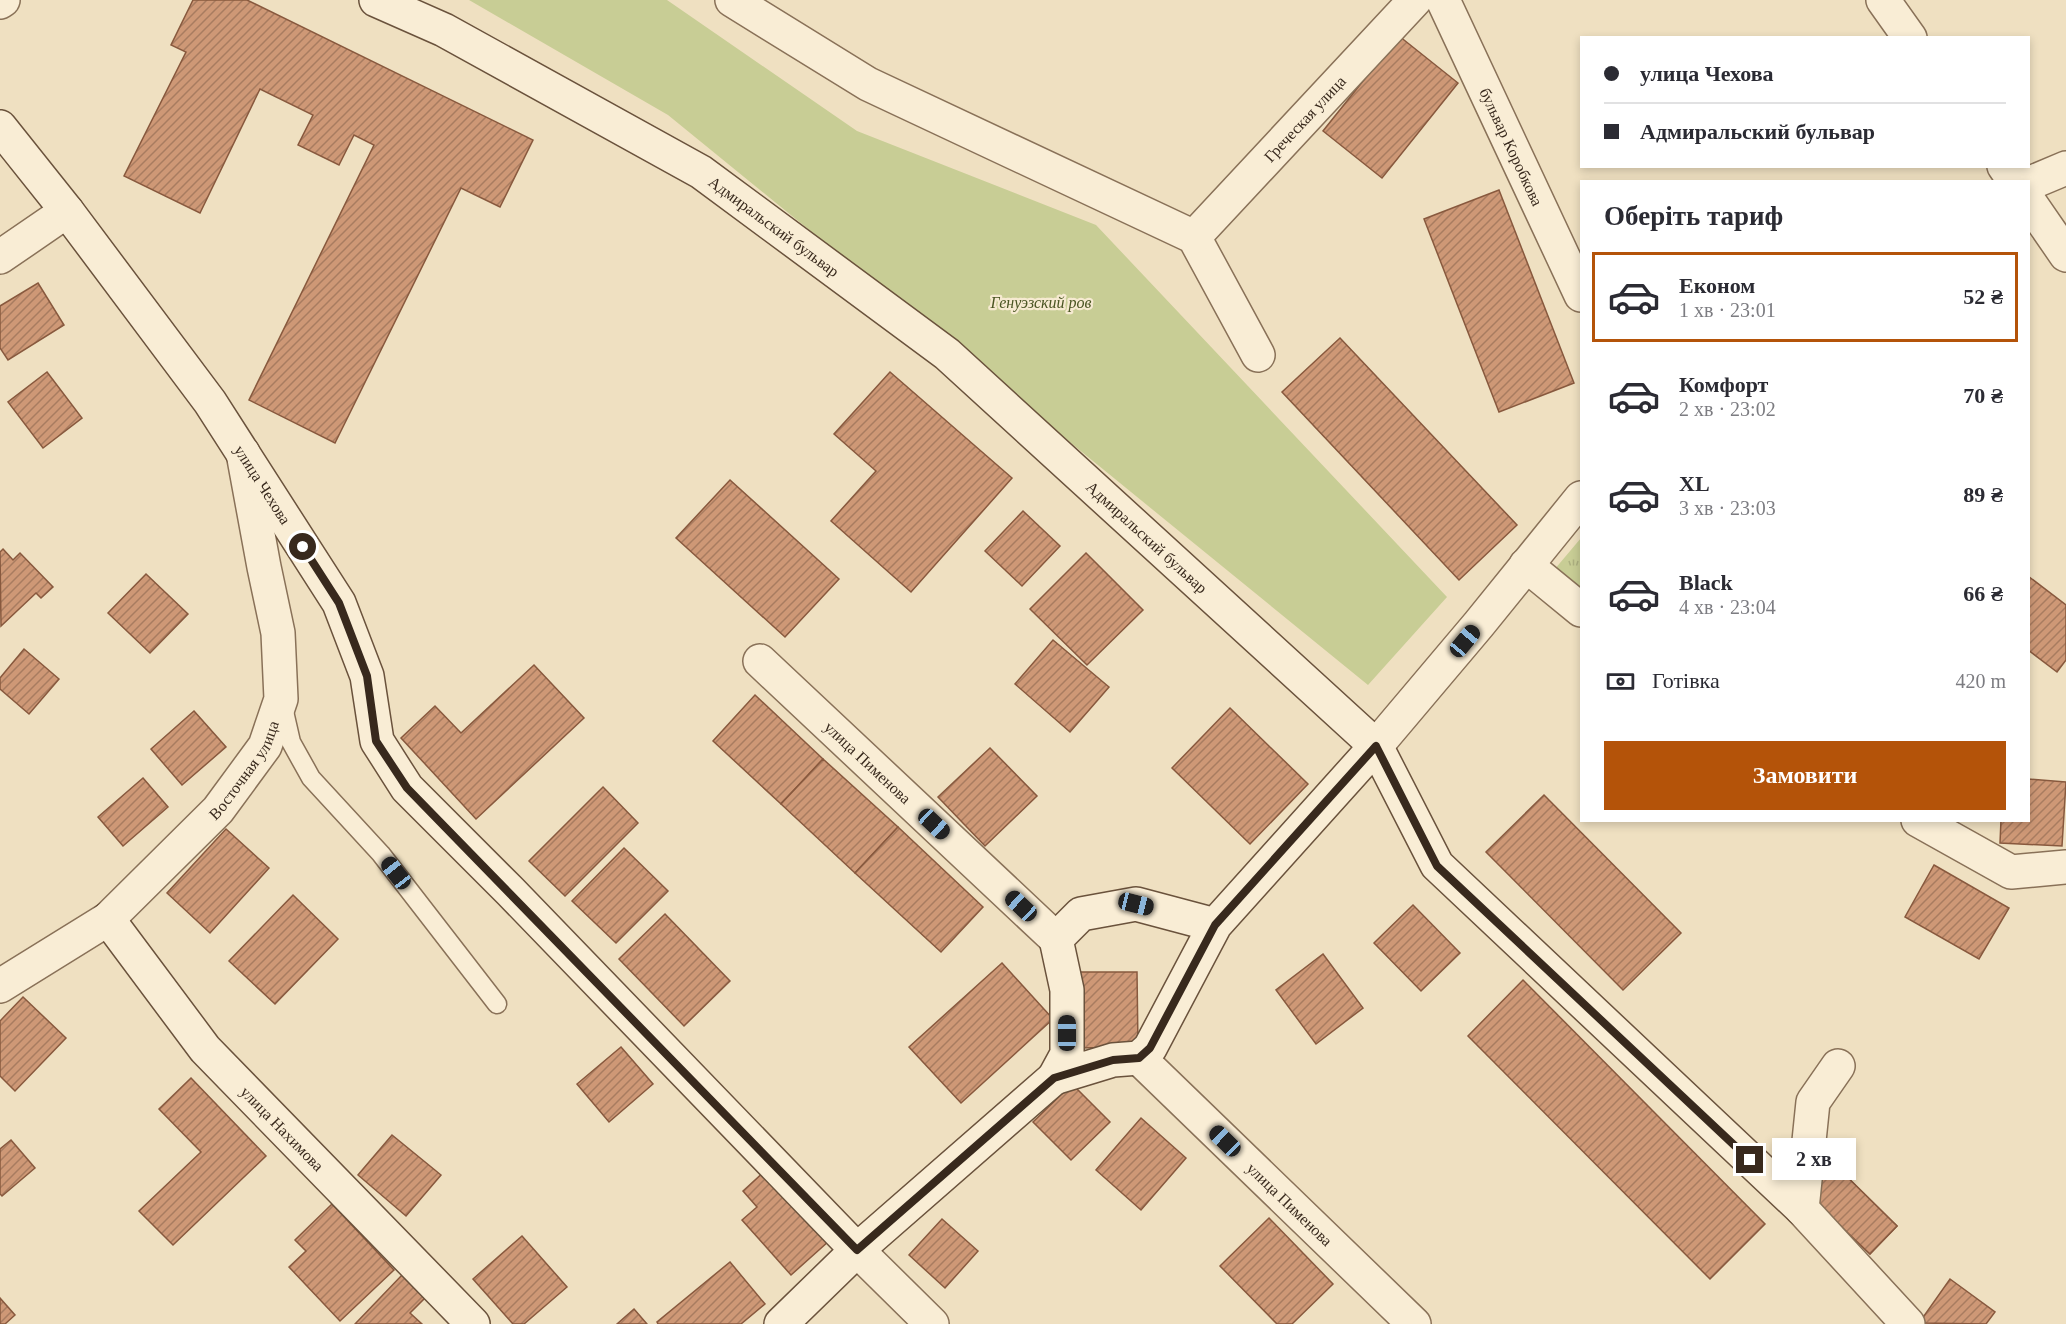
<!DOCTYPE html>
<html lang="uk">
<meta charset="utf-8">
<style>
body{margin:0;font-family:"Times New Roman",serif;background:#f7f7f7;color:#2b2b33;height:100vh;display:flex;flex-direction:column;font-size:22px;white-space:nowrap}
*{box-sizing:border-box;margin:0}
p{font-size:20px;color:#7c7c81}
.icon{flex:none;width:33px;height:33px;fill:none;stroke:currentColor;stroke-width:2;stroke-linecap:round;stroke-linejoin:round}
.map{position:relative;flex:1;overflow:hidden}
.panel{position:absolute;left:1580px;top:180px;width:450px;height:642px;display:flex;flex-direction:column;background:#fff;border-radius:0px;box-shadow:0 3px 9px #0003}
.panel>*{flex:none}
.banner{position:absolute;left:1580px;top:36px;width:450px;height:132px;border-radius:0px;box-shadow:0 3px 9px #0003;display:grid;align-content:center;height:132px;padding:0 24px;background:#fff}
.end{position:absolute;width:27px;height:27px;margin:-14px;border:8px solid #38291d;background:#fff;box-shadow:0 0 0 3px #fff}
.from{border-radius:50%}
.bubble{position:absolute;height:42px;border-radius:0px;background:#fff;box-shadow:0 3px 9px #0003;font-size:20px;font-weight:700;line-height:42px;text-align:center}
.car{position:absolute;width:18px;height:36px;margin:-18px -9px;border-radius:8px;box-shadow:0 0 4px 2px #0007;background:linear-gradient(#222 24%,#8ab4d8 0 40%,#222 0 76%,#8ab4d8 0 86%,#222 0)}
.banner b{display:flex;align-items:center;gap:21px;height:57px;font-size:22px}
.banner b+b{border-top:2px solid #e1e1e2}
.banner i{width:15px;height:15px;background:#2b2b33}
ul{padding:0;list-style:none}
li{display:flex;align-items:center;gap:18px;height:90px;margin:0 12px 9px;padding:0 12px;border:3px solid transparent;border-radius:0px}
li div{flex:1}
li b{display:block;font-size:22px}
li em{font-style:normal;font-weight:700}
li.selected{border-color:#b45309}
li>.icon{width:54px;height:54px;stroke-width:1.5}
h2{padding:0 24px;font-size:27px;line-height:72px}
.pay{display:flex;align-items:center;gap:15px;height:66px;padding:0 24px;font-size:22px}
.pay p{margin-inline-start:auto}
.cta{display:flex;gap:12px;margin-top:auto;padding:12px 24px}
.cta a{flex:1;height:69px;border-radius:0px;background:#b45309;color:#fff;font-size:24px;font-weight:700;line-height:69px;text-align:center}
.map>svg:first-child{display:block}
.grass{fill:url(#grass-tufts)}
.park{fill:#c8cd95}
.building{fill:url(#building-hatch);stroke:#88593e;stroke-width:1.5}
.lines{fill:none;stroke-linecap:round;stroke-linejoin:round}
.lane-casing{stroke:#897158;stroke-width:21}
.street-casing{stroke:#897158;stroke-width:36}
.secondary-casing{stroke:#6a523c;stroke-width:36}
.lane{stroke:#f9edd5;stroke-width:18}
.street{stroke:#f9edd5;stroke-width:33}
.secondary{stroke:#f9edd5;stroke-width:33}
.route{stroke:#38291d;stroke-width:8}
.labels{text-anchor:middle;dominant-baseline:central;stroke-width:4.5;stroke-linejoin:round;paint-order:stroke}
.street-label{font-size:16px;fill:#38291d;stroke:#f6ead1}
.park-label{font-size:16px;font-style:italic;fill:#4a5523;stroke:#f6ead1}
</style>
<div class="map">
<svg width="2066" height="1324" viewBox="0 0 2066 1324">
<defs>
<pattern id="grass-tufts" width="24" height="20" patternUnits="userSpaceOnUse" patternTransform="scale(1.5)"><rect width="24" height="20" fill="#c8cd95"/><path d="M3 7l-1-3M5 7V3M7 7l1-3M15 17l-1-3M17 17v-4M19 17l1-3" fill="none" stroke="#adb080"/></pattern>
<pattern id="building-hatch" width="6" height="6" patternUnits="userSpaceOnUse" patternTransform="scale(1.5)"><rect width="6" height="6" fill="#ce9876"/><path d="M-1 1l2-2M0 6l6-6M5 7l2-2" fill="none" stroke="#a87c60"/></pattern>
</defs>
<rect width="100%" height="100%" fill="#efe0c1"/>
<polygon class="grass" points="1581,538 1581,593 1554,570"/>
<polygon class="park" points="469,0 667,0 857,131 1096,225 1447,597 1368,685 668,115"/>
<g class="building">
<polygon points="193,0 247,0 533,140 500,207 461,188 335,443 249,400 374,145 354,135 339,165 298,145 313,115 260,89 200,213 124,176 186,52 171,45"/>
<polygon points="1399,36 1458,83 1382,178 1323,131"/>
<polygon points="1499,190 1574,383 1499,412 1424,219"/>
<polygon points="38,283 64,325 8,360 0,348 0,306"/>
<polygon points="1340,338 1517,525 1459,580 1282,392"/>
<polygon points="47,372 82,418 43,448 8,402"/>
<polygon points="890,372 1012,478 911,592 831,521 876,471 834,434"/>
<polygon points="730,480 839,579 785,637 676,538"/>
<polygon points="1023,511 1060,546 1022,586 985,551"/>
<polygon points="3,549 13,560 20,553 53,587 41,598 36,593 1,626 0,552"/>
<polygon points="1086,553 1143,610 1087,665 1030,609"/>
<polygon points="146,574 188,614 150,653 108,613"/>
<polygon points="2028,576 2066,605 2066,660 2057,672 2028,650"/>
<polygon points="1053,640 1109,687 1070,732 1015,684"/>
<polygon points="24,649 59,679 29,714 0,689 0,678"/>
<polygon points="534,665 584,718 476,819 401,738 435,706 461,733"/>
<polygon points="755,695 823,759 781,804 713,741"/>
<polygon points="1230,708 1308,784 1250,844 1172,768"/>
<polygon points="194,711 226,747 182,785 151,749"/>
<polygon points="990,748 1037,796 985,846 938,797"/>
<polygon points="823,759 898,827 855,873 781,804"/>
<polygon points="143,778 168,807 123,846 98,817"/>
<polygon points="2028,779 2066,782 2062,846 2000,843 2001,820 2028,820"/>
<polygon points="603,787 638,823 565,896 529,861"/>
<polygon points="1544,795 1681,933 1623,990 1486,852"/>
<polygon points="898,827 983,907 941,952 855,873"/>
<polygon points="226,829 269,868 210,933 167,893"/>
<polygon points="624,848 668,891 616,943 572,901"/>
<polygon points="1934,865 2009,908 1979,959 1905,917"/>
<polygon points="293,895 338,939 275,1004 229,961"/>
<polygon points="1413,905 1460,953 1421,991 1374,943"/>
<polygon points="665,914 730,981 684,1026 619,959"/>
<polygon points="1323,954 1363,1008 1316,1044 1276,990"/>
<polygon points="1002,963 1053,1019 961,1103 909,1047"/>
<polygon points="1076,972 1137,972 1138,1047 1077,1048"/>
<polygon points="1523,980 1765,1224 1710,1279 1468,1036"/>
<polygon points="23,997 66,1038 15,1091 0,1076 0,1021"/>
<polygon points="621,1047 653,1084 609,1122 577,1084"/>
<polygon points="191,1078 266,1156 173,1245 139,1211 201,1152 159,1109"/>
<polygon points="1072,1084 1110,1122 1071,1160 1033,1122"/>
<polygon points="1141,1118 1186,1158 1141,1210 1096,1170"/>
<polygon points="392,1135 441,1175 406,1216 358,1175"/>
<polygon points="11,1140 35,1168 2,1196 0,1194 0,1149"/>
<polygon points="1835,1165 1897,1226 1870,1254 1807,1194"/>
<polygon points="1835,1165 1897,1226 1870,1254 1807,1194"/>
<polygon points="766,1170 829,1241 791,1275 742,1220 757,1207 743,1191"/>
<polygon points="332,1204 394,1270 340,1321 289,1267 306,1251 295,1240"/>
<polygon points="1269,1218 1333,1284 1292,1324 1277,1324 1220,1266"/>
<polygon points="942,1219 978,1251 945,1288 909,1255"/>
<polygon points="522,1236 567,1287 524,1324 513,1324 473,1279"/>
<polygon points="730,1262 765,1304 741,1324 658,1324 657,1322"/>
<polygon points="402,1275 425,1298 410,1313 422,1324 355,1324"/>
<polygon points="1950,1279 1995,1312 1986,1324 1919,1323"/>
<polygon points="0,1298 15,1315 5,1324 0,1324"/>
<polygon points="634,1309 647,1324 617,1324"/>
</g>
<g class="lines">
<g class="lane-casing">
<polyline id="lane" points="283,707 291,742 311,778 381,854 497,1004"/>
</g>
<g class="street-casing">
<g id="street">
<polyline points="732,0 868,84 1194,237 1258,355"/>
<path id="s1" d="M1443,0l138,295"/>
<polyline points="1883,0 1910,38"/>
<polyline points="0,2 3,0"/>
<polyline points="2004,166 2015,182"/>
<polyline points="2028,184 2066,168"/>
<polyline points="2028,200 2066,255"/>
<path id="s2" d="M1194,237l221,-237"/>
<polyline points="0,257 67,211"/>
<polyline points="1526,565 1581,610"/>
<path id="s3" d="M760,661l296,278"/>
<polyline points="1376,746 1479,624 1581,498"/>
<polyline points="1918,820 2011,872 2066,867"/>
<path id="s4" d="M0,986l108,-67 110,-109 47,-64 16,-47 -3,-66 -14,-66 -21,-114"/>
<path id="s5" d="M1139,1058l275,266"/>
<polyline points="1838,1066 1813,1102 1802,1209 1908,1324"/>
<polyline points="857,1250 932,1324"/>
</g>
</g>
<g class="secondary-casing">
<g id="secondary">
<path id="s6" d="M376,0l68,30 257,142 246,182 429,392 61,119 365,344"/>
<path id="s7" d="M0,127l67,84 143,191 129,201 28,73 10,65 30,47 103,103 347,359"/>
<path id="s8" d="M108,919l97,130 268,275"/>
<polyline points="1215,925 1136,904 1081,914 1056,939 1067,990 1067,1054 1054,1078 1113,1060 1139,1058 1150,1048 1215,925 1376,746"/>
<polyline points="781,1324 857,1250 1054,1078"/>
</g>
</g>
<use href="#lane" class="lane"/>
<use href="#street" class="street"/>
<use href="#secondary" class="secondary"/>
</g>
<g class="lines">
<polyline class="route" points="303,547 339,603 367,676 376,741 407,788 857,1250 1054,1078 1113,1060 1139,1058 1150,1048 1215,925 1376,746 1437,866 1750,1160"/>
</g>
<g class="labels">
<g class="street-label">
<text stroke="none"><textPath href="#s2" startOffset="162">Греческая улица</textPath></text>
<text stroke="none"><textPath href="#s1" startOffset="162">бульвар Коробкова</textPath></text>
<text stroke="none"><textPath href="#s6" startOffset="459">Адмиральский бульвар</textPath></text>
<text stroke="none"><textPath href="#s7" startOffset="444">улица Чехова</textPath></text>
<text stroke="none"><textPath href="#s6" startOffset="945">Адмиральский бульвар</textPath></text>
<text stroke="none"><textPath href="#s3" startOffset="148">улица Пименова</textPath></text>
<text stroke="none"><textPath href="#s4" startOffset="330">Восточная улица</textPath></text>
<text stroke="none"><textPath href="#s8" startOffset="273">улица Нахимова</textPath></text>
<text stroke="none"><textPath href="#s5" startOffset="210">улица Пименова</textPath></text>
</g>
<g class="park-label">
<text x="1041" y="302">Генуэзский ров</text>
</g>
</g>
</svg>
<i class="end from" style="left:303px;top:547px"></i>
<i class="end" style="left:1750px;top:1160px"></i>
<div class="bubble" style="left:1772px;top:1138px;width:84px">2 хв</div>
<i class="car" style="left:1465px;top:641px;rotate:40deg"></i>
<i class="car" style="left:934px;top:824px;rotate:133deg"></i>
<i class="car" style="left:396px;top:873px;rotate:322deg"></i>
<i class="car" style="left:1136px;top:904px;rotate:104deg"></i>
<i class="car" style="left:1021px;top:906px;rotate:313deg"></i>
<i class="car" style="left:1067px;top:1033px;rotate:0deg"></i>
<i class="car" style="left:1225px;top:1141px;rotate:314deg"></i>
<div class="banner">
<b><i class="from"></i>улица Чехова</b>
<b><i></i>Адмиральский бульвар</b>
</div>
<section class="panel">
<h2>Оберіть тариф</h2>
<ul>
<li class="selected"><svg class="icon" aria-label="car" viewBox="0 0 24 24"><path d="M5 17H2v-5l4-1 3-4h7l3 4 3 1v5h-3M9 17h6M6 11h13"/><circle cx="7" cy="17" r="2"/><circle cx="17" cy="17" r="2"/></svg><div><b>Економ</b><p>1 хв · 23:01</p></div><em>52 ₴</em></li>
<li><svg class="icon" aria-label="car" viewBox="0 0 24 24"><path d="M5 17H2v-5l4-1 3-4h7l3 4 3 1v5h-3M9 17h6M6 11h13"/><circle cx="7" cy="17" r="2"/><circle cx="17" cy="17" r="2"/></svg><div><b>Комфорт</b><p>2 хв · 23:02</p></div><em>70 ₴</em></li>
<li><svg class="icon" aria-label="car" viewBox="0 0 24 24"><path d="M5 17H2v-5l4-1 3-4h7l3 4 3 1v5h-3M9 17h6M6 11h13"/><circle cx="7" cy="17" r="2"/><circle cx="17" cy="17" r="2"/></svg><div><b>XL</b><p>3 хв · 23:03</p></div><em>89 ₴</em></li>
<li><svg class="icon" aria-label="car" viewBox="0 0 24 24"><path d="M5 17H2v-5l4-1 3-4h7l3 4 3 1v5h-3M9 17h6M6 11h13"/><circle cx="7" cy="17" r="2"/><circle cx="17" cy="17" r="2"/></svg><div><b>Black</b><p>4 хв · 23:04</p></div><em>66 ₴</em></li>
</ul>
<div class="pay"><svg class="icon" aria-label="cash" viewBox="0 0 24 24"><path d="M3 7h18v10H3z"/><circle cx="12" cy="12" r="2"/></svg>Готівка<p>420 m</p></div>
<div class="cta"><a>Замовити</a></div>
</section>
</div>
